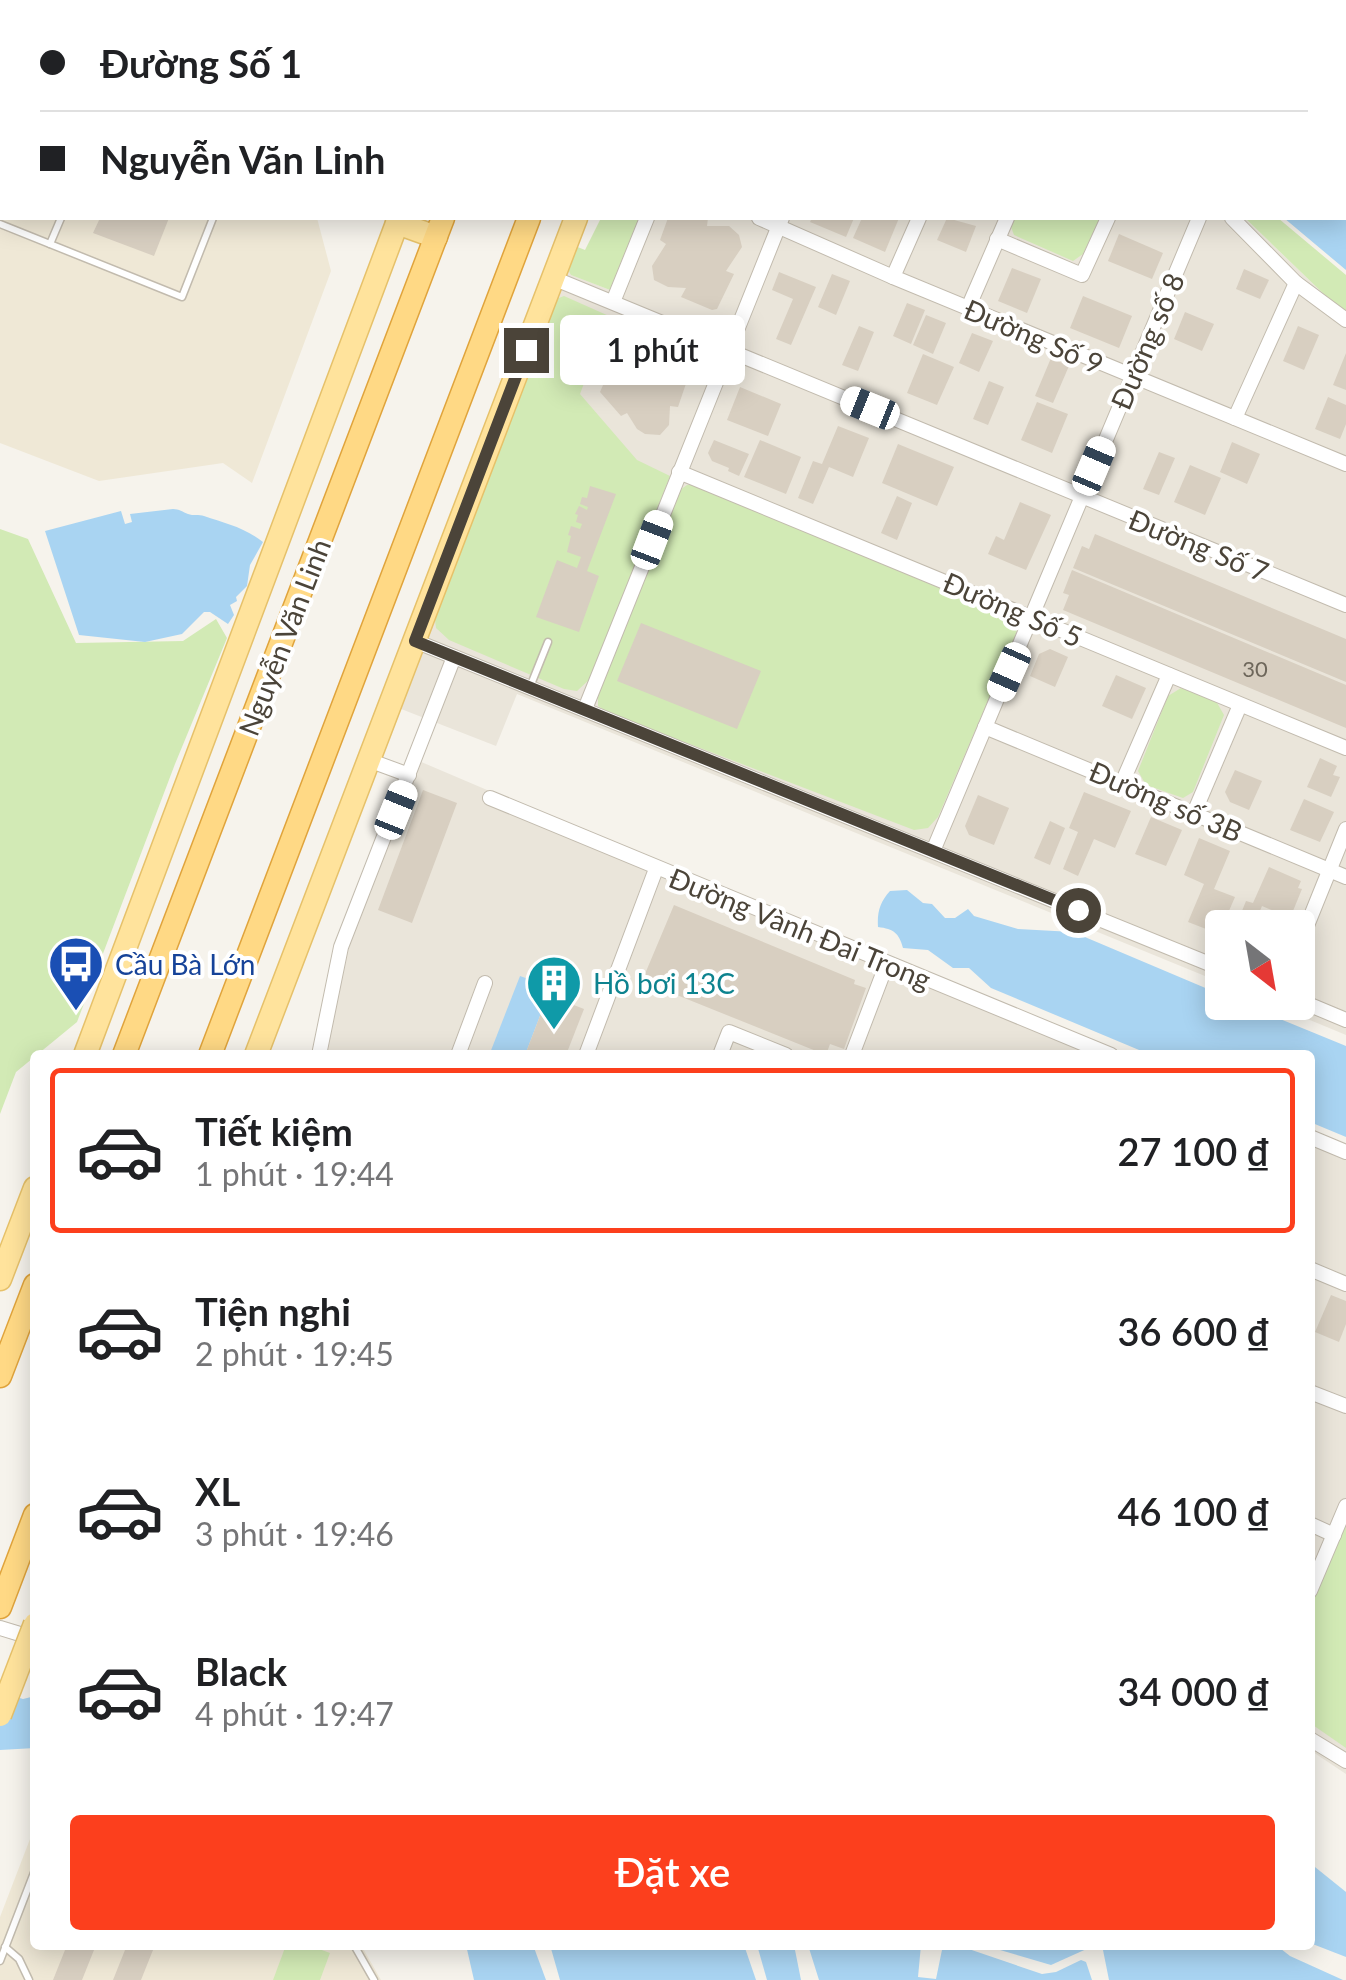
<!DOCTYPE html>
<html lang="vi">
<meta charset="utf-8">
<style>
body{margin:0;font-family:Lato,sans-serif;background:#f2f2f2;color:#202124;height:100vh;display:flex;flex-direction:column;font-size:38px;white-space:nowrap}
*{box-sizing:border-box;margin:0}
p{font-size:32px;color:#757577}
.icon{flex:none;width:55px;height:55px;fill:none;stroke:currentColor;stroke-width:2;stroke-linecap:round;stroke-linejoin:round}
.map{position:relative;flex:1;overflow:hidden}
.sheet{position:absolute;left:30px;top:1050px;width:1285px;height:900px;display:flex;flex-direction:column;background:#fff;border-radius:10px;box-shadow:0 5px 25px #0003}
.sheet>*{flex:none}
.hud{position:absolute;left:0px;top:0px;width:1348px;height:220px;box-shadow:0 5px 25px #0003;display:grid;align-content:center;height:220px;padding:0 40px;background:#fff}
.needle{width:65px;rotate:149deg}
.tools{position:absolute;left:1205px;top:910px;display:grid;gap:20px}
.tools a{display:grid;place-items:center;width:110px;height:110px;border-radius:10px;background:#fff;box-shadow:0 5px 25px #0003;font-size:50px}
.end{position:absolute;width:45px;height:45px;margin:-22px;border:12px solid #4b4439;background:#fff;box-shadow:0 0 0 5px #fff}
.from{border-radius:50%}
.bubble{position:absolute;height:70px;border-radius:10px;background:#fff;box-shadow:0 5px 25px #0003;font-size:32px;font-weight:600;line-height:70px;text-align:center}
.car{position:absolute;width:30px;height:60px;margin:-30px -15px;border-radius:12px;box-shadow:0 0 8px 2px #0007;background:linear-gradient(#fff 24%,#345 0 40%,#fff 0 76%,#345 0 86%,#fff 0)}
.hud b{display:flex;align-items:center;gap:35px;height:95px;font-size:38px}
.hud b+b{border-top:2px solid #e0e0e0}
.hud i{width:25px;height:25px;background:#202124}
ul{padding:18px 0 0;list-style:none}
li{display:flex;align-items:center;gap:30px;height:165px;margin:0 20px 15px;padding:0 20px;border:5px solid transparent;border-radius:10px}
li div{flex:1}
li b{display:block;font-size:38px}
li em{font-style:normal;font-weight:600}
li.selected{border-color:#fc3f1d}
li>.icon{width:90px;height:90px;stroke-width:1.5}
.action{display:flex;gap:20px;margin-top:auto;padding:20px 40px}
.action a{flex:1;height:115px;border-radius:10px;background:#fc3f1d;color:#fff;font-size:40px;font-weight:600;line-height:115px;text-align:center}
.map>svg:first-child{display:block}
.residential{fill:#eae5da}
.education{fill:#efe8d6}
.green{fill:#d2eab5}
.water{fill:#a9d4f2}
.building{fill:#d8cfc1}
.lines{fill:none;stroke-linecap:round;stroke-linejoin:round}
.service-casing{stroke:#c2bbae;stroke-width:9}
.minor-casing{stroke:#c2bbae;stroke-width:16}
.primary-casing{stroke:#e6c16a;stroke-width:25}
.trunk-casing{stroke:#e0a43c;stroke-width:25}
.service{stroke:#fff;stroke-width:6}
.minor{stroke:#fff;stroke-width:14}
.primary{stroke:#ffe39c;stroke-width:22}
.trunk{stroke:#ffd985;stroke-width:22}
.primary-bridge-casing{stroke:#e6c16a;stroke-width:25;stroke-linecap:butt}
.primary-bridge{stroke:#ffe39c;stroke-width:22}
.route{stroke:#4b4439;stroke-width:12}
.labels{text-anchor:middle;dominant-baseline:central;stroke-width:8;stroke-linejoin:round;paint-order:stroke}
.number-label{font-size:22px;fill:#6e675b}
.street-label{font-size:28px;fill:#4b4439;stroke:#fff}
.transit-label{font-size:28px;fill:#164399;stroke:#fff;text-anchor:start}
.culture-label{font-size:28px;fill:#0d838f;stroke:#fff;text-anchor:start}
</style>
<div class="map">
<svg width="1346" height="1980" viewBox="0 0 1346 1980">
<rect width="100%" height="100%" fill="#f6f3ec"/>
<g class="residential">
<polygon points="729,0 1067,0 1069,2 728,2"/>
<polygon points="640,218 1245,218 1333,303 1346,311 1346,1035 1269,1003 1298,1002 1298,928 1222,928 1222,983 517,694 496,746 396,707 567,268 572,275 610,290"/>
<polygon points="419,761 658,863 1123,1055 327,1055 347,946"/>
<polygon points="1310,1132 1346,1147 1346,1774 1310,1750"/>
</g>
<g class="education">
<polygon points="0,0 434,0 2,2 2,218 317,218 331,271 252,483 223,463 99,481 0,443"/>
<polygon points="35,1826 35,1945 361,1945 381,1980 0,1980 0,1917"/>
</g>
<g class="green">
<polygon points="601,218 640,218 610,290 571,275 567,268 575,246 585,250"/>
<polygon points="1014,218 1100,218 1083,254 1073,261 1014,235 1011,227"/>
<polygon points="1245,218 1278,218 1346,275 1346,311 1333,303"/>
<polygon points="564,296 609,316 580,394 637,460 670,476 591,678 577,691 564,689 449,640 436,628 434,612 556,299"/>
<polygon points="687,485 695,485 1013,619 1017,630 1014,640 938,817 928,828 914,830 609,713 598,706 598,693 680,490"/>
<polygon points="0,529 28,539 76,643 183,641 216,619 227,638 175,764 77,1022 16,1072 0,1114"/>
<polygon points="1181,688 1216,701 1224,715 1193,792 1183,798 1146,785 1138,771 1168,696"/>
<polygon points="1346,1522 1346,1748 1310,1723 1310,1607"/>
<polygon points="286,1945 308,1945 330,1953 320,1980 273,1980"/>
</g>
<g class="water">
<polygon points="1345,184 1346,184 1346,270 1284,218 1345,218"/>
<path d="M173,509c6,0 10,3 15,5 5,2 11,0 16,2 20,7 40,11 59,26l-13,23 -3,21 -11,11 1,4 -7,4 4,10 -6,9 -18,-12h-6l-22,22 -37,8 -66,-7 -34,-104 76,-20 4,13 7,-2 -2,-8z"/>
<path d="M907,890l16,13 9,1 13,14h10l13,-9 6,7 44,13 55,3 149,63v7l19,1 105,43v91l-36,-15v-67h-159l-160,-67 -22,-20h-16l-25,-18 -25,-2c-4,-15 -9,-19 -25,-21 -1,-15 2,-25 12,-36z"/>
<polygon points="520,976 551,987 525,1055 490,1053"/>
<polygon points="0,1692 23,1699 35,1696 35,1748 0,1750"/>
<polygon points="1310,1863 1346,1892 1346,1957 1310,1943"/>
<polygon points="466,1945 533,1945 546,1980 474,1980"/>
<polygon points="550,1945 744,1945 756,1980 560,1980"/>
<polygon points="757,1945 794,1945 801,1980 767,1980"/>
<polygon points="808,1945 921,1945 918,1977 936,1979 943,1945 957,1945 1042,1974 1056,1972 1081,1960 1086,1962 1092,1980 819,1980"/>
<polygon points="983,1945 1091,1945 1091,1947 1051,1965"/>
<polygon points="1102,1945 1276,1945 1290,1956 1343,1980 1109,1980"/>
</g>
<g class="building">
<polygon points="100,218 169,218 154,256 93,233"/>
<polygon points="668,218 708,218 707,226 729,226 739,235 742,247 726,271 734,274 717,309 712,310 681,297 686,288 668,287 654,280 652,266 666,244 660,240"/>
<polygon points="812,218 854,218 846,237 810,222"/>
<polygon points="862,218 899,218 885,252 853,238"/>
<polygon points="947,218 976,226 966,252 937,240"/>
<polygon points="1119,234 1163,253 1152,279 1108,261"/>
<polygon points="1012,268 1041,279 1027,313 998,301"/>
<polygon points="1244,269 1269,280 1260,299 1236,289"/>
<polygon points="779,272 816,287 791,345 776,339 793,299 772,290"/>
<polygon points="832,274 850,281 836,315 818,307"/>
<polygon points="1083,296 1132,316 1119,348 1070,328"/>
<polygon points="907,303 925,310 911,344 893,336"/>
<polygon points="1185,312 1214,324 1202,351 1174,339"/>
<polygon points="926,315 946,323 933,354 913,345"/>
<polygon points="859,326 874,332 858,371 842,365"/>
<polygon points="1298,326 1319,335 1304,370 1283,361"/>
<polygon points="972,333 993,341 979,372 959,363"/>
<polygon points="632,347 646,353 655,365 658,356 691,369 678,407 670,406 669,425 660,435 645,434 637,429 627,413 621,416 600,392 607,376 616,379 617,360"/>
<polygon points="1346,353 1346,390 1333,385"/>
<polygon points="923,354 954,367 937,405 907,393"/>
<polygon points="1051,358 1069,366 1053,403 1035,396"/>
<polygon points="989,381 1004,387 988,425 973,419"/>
<polygon points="740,387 781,404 768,436 727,420"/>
<polygon points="1328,397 1346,405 1346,424 1340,439 1315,429"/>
<polygon points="1037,402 1068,414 1052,453 1021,440"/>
<polygon points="838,426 869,438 853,477 829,467 813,504 798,498 813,461 822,464"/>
<polygon points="714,440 749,454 739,476 728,471 729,468 712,461 708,453"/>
<polygon points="760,440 801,457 786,494 744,477"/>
<polygon points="1232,442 1260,454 1247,484 1220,472"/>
<polygon points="898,444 954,467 937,506 882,483"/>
<polygon points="1159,452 1175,458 1159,495 1143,489"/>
<polygon points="1190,465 1221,478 1205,515 1174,502"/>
<polygon points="590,486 616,494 587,571 599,576 579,632 536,617 557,560 577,568 581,557 567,552 571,536 568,535 571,526 580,529 582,524 576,522 578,515 575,514 579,506 587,510 588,507 580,504 582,497 587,498"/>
<polygon points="897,496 912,503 897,540 881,533"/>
<polygon points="1020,502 1051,515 1026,570 988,554 996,536 1004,540"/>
<polygon points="1095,534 1346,639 1346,682 1073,568 1082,546 1089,549"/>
<polygon points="1072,570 1346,685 1346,728 1063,610 1069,595 1063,593"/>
<polygon points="641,623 761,671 737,729 617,681"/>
<polygon points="1050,649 1068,657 1055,687 1030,676 1039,654"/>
<polygon points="1116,675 1146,688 1132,719 1102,706"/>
<polygon points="1320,758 1337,766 1333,775 1340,777 1331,797 1307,787"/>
<polygon points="1235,770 1262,781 1249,810 1230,802 1225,792"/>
<polygon points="423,790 457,803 412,923 378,910"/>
<polygon points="1084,792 1131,811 1115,848 1094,839 1078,876 1063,869 1078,832 1069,828"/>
<polygon points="978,795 1009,808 994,845 969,835 965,826"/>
<polygon points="1304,799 1334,812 1320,842 1290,830"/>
<polygon points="1151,817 1182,830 1166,866 1135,854"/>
<polygon points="1050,821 1065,828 1050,865 1034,858"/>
<polygon points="1199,838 1230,851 1214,889 1235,897 1219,934 1188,922 1204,884 1184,875"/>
<polygon points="1269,867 1301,881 1298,888 1302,889 1293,911 1289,910 1286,916 1262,906 1253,928 1235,928 1246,901 1253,903"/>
<polygon points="674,905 855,980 854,984 866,988 844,1049 830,1044 826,1055 642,981"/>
<polygon points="548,995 584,1009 566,1055 525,1055"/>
<polygon points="1331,1295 1346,1301 1346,1324 1339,1342 1315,1332"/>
<polygon points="67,1945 96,1945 82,1980 53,1980"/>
<polygon points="127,1945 155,1945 141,1980 113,1980"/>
</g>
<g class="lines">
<g class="service-casing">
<g id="service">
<polyline points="202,0 208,2"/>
<polyline points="144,2 145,0"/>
<polyline points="0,224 182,297 213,218"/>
<polyline points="50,244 61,218"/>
<polyline points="530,687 548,642"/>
<polyline points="354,1945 374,1980"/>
<polyline points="5,1947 19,1959 29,1980"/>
<polyline points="0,1961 35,1870"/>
</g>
</g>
<g class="minor-casing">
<g id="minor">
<polyline points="837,0 844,2"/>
<polyline points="1058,0 1060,2"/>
<polyline points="1244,0 1246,2"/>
<polyline points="736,2 737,0"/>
<polyline points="871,2 872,0"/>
<polyline points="1012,2 1014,0"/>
<polyline points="1334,2 1337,0"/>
<polyline points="1345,127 1346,128"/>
<polyline points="759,218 893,277 1346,464"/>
<polyline points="1232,218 1296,283 1346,320"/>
<polyline points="997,239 1082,275 1108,218"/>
<polyline points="893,277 919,218"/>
<polyline points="553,278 1346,605"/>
<polyline points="613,302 647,218"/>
<polyline points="968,308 1007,218"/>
<polyline points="1235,418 1296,283"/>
<polyline points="679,472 1346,748"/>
<polyline points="415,641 1222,969"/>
<polyline points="585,709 782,218"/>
<polyline points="985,727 1346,877"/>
<polyline points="371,761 409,775"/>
<polyline points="1122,783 1169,675"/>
<polyline points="490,798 1111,1055"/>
<polyline points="1194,813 1240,705"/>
<polyline points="933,851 1199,218"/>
<polyline points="1298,948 1346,829"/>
<polyline points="1298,1000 1346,1020"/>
<polyline points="319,1055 341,947 454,657"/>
<polyline points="458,1055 485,983"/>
<polyline points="586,1055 656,869"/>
<polyline points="720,1055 729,1032 786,1055"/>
<polyline points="852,1055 887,963"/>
<polyline points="1310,1137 1346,1152"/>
<polyline points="1310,1269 1346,1284"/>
<polyline points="1310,1392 1346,1406"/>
<polyline points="1310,1524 1334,1535"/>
<polyline points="1310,1591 1346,1506"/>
<polyline points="0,1628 33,1638"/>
<polyline points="1310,1739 1346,1761"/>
</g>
</g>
<g class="primary-casing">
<g id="primary">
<polyline points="480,2 481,0"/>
<polyline points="657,2 658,0"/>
<polyline points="397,223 436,237"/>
<polyline points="85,1055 399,218"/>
<polyline points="256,1055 576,218"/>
<polyline points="0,1279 35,1188"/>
</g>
</g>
<g class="trunk-casing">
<g id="trunk">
<polyline points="523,2 524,0"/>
<polyline points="611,2 612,0"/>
<polyline points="124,1055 443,218"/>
<polyline points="210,1055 529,218"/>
<polyline points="0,1376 35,1285"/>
<polyline points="0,1607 35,1515"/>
</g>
</g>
<use href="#service" class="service"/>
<use href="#minor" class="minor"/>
<use href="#primary" class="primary"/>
<use href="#trunk" class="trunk"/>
<g class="primary-bridge-casing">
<polyline id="primary-bridge" points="0,1715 35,1624"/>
</g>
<use href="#primary-bridge" class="primary-bridge"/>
</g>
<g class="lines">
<polyline class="route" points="526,350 415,641 1078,910"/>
</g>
<defs>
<g id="bus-pin" transform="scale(2.875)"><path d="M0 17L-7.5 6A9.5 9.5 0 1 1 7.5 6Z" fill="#1a4fb4" stroke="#fff"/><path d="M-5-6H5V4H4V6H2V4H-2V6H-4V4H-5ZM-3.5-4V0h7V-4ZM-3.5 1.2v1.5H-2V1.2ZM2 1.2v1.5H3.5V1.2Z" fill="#fff"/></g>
<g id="building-pin" transform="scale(2.875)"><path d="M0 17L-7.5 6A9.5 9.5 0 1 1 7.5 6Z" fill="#0f9aa8" stroke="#fff"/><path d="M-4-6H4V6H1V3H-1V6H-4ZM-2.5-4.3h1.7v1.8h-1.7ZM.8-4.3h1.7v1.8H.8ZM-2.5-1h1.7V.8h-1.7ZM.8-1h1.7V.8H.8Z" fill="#fff"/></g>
</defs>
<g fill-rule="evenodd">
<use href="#bus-pin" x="76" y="964"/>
<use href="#building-pin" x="554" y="983"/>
</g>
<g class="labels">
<g class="number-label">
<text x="1255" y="668">30</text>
</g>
<g class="street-label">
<text transform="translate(1034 336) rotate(23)">Đường Số 9</text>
<text transform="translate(1147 341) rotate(-67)">Đường số 8</text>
<text transform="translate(1199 545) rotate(22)">Đường Số 7</text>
<text transform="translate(1013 609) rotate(23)">Đường Số 5</text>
<text transform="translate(284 637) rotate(-69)">Nguyễn Văn Linh</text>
<text transform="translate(1166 801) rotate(23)">Đường số 3B</text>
<text transform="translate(800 928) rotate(22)">Đường Vành Đai Trong</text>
</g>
<g class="transit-label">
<text x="115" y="964">Cầu Bà Lớn</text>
</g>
<g class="culture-label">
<text x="593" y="983">Hồ bơi 13C</text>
</g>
</g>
</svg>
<div class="tools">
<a><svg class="needle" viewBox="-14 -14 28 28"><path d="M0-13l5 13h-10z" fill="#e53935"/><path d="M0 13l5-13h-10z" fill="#757577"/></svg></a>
</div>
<i class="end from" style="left:1078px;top:910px"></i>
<i class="end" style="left:526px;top:350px"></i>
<div class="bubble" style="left:560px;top:315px;width:185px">1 phút</div>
<i class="car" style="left:870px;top:408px;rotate:292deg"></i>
<i class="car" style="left:1094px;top:466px;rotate:23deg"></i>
<i class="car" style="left:652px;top:540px;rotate:21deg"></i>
<i class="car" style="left:1009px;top:672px;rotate:204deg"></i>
<i class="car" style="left:396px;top:810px;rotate:22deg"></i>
<div class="hud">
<b><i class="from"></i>Đường Số 1</b>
<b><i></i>Nguyễn Văn Linh</b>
</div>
<section class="sheet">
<ul>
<li class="selected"><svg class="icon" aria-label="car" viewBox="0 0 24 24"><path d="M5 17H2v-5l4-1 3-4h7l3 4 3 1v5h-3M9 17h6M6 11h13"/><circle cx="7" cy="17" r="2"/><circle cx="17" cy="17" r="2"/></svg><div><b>Tiết kiệm</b><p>1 phút · 19:44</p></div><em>27 100 ₫</em></li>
<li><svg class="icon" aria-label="car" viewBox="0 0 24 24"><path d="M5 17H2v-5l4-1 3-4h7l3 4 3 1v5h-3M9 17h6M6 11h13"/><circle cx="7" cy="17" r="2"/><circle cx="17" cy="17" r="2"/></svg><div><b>Tiện nghi</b><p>2 phút · 19:45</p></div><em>36 600 ₫</em></li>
<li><svg class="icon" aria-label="car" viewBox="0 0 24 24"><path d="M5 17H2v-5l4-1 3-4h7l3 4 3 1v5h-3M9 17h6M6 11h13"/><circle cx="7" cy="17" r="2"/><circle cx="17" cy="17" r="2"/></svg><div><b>XL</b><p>3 phút · 19:46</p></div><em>46 100 ₫</em></li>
<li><svg class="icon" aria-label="car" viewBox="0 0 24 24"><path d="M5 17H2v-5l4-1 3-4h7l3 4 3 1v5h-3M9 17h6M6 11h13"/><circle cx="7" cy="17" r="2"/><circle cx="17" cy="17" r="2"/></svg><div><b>Black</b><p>4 phút · 19:47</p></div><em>34 000 ₫</em></li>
</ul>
<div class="action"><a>Đặt xe</a></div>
</section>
</div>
